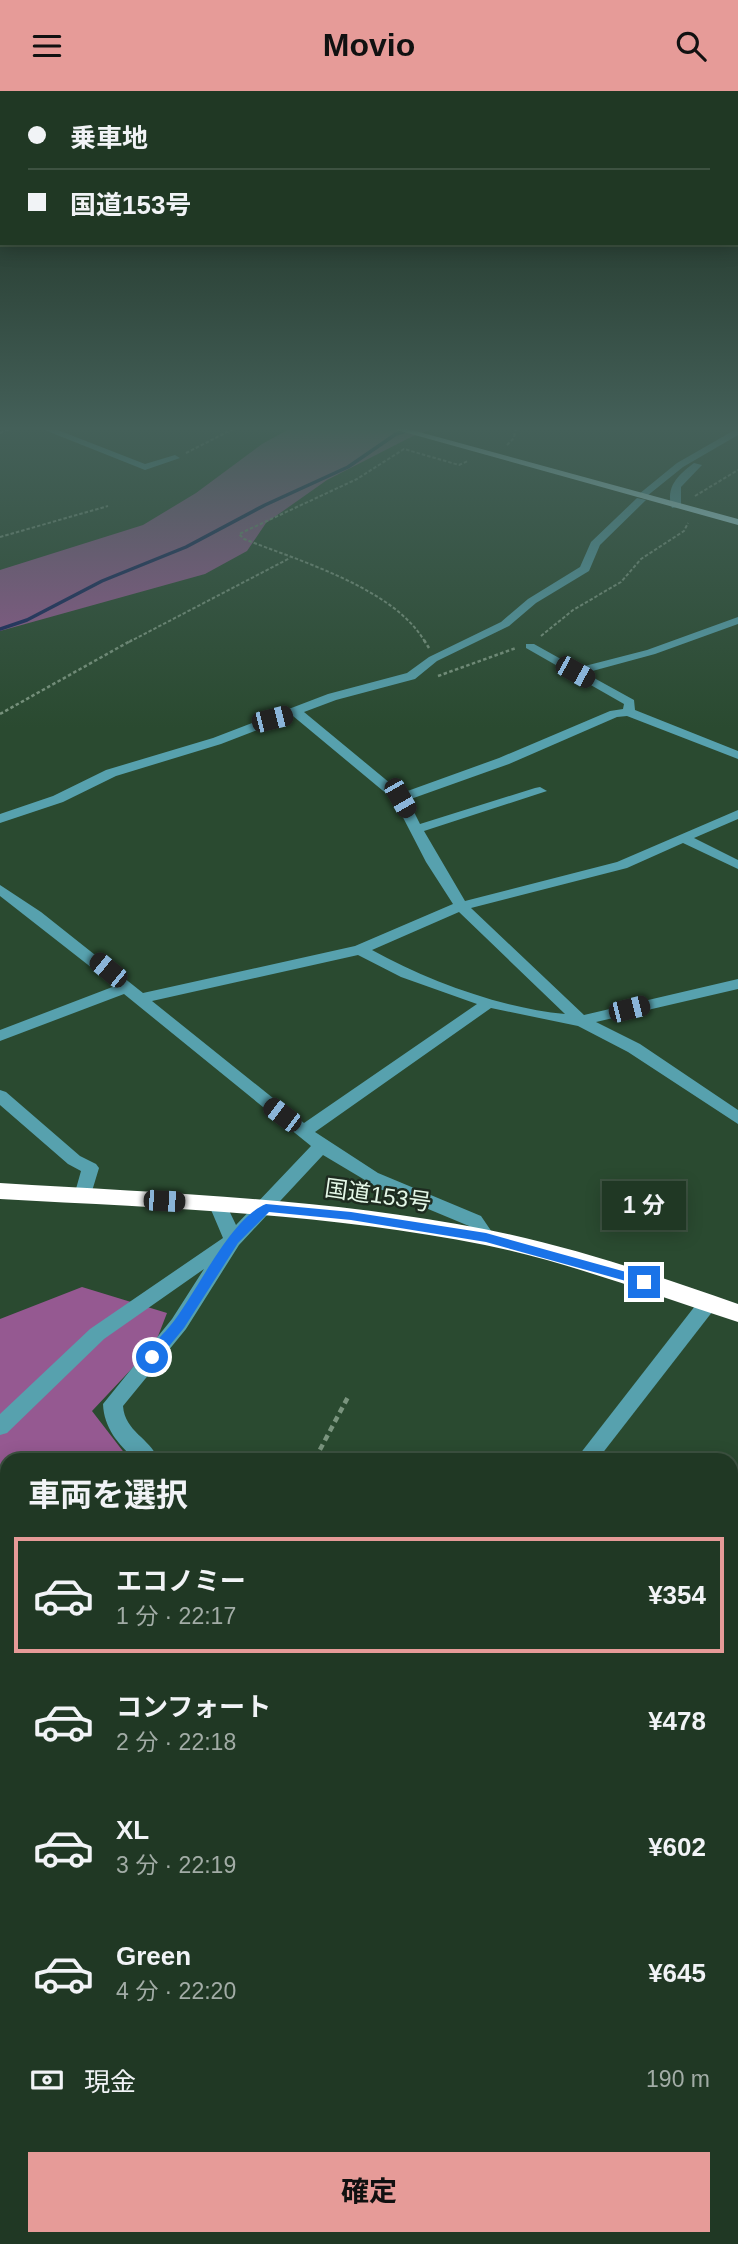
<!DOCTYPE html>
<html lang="ja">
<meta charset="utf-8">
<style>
body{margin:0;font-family:Arial,"Noto Sans JP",sans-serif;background:#283f2c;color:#f1f3f6;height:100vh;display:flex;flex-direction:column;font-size:26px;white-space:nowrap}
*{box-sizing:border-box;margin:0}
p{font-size:23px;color:#a2aca6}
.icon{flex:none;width:38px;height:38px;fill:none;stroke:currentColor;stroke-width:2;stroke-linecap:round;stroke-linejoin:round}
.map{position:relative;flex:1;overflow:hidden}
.sheet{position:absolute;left:0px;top:1362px;width:738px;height:793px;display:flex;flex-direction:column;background:#203824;border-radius:21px 21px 0 0;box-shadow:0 4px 18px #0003,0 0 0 2px #3d5241}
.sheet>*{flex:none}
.banner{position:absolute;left:0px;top:0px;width:738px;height:154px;box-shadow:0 4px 18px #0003,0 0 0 2px #3d5241;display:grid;align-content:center;height:154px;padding:0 28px;background:#203824}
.end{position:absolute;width:32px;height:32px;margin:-16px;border:9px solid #1a73e8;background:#fff;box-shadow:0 0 0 4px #fff}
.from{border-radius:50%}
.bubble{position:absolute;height:49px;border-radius:0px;background:#203824;box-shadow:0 4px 18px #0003,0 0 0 2px #3d5241;font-size:23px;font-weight:700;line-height:49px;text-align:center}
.car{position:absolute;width:21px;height:42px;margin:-21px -10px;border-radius:9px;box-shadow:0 0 5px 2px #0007;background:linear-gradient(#222 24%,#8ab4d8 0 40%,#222 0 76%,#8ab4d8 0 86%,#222 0)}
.banner b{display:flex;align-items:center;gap:24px;height:66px;font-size:26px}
.banner b+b{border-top:2px solid #3d5241}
.banner i{width:18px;height:18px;background:#f1f3f6}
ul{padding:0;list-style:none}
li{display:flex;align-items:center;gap:21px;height:116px;margin:0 14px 10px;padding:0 14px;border:4px solid transparent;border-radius:0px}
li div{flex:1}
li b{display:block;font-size:26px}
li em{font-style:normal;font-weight:700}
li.current{border-color:#e69b98}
li>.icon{width:63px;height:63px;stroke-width:1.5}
h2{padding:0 28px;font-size:32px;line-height:84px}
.pay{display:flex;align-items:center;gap:18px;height:77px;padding:0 28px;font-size:26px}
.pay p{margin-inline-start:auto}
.primary-button{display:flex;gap:14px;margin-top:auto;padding:14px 28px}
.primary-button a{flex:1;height:80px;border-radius:0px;background:#e69b98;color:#111;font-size:28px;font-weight:700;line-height:80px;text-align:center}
header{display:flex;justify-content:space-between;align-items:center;height:91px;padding:0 28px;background:#e69b98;color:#111;font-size:32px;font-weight:700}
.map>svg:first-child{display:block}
.forest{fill:#955991}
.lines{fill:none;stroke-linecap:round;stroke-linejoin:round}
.stream{stroke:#162360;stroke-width:3.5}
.path-far3{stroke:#7a947e;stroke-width:2;stroke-dasharray:3.5 2;stroke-linecap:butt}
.path-far2{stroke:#7a947e;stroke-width:2.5;stroke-dasharray:3.5 2.5;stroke-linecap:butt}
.path-far1{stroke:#7a947e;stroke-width:4.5;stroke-dasharray:6 4.5;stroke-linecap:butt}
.path{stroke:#7a947e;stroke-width:5;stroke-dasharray:8 5;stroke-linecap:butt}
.minor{fill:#57a1ae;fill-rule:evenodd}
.major{fill:#baf2fb;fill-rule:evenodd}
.highway{fill:#fff;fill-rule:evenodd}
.route{fill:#1a73e8}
.labels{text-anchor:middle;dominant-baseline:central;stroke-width:5;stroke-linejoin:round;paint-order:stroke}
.street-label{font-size:23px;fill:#e4f7e7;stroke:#1e2c20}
</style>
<header><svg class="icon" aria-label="menu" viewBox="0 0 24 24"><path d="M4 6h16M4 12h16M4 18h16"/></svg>Movio<svg class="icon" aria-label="search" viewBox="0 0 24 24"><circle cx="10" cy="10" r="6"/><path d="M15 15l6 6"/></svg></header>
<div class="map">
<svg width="738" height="2153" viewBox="0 0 738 2153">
<rect width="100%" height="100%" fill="#2a4a30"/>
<g class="forest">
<polygon points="293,336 438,336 411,346 327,389 266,432 247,460 205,483 0,540 0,479 143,434 196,402 262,353"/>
<polygon points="82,1196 167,1222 155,1253 92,1320 129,1368 7,1368 7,1494 0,1490 0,1228"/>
<polygon points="101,2147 523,2147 524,2153 100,2153"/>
</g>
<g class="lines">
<polyline class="stream" points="0,538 27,529 102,490 186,456 265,414 348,376 396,343 420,336"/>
<g class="path-far3">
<polyline points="0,342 16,336"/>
<polyline points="507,354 514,347 515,339 529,336"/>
<polyline points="186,362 237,336"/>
<polyline points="695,405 738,379"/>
<polyline points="0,446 108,415"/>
<polyline points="541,545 573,519 621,491 641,468 684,440 688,432"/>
<polyline points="129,551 290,467"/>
<path d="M425,551c-31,-54 -126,-81 -181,-103l-5,-5 118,-55 47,-30 55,16 9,-4"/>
</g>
<g class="path-far2">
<polyline points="424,549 429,557"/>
<polyline points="438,585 516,557"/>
<polyline points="0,623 132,549"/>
</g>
<polyline class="path-far1" points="315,1368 348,1306"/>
<polyline class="path" points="0,1858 7,1874"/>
<g class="minor">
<polygon points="37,336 50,336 145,373 175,364 180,367 145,379"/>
<polygon points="738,337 738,344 683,376 647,405 639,403 677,372"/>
<path d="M694,372l8,2 -21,22v19l-9,2c-7,-21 6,-33 22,-45z"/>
<path d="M637,407l9,2 -46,45 -11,26 -53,32 -27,23 -72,35 -22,18 -79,21 -32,12 98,81 97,-35 111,-47 13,-2 1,-5 -98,-56v-4h8l43,24 70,-18 91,-33v7l-83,30 -70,19 49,27 1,10 103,41v8l-111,-43 -10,1 -108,47 -101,36 12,24 115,-36 5,-1 7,4 -123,40 41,70 152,-39 121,-52v9l-44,19 44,22v9l-55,-26 -56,25 -156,40 113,107 154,-36v10l-142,33 44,22 98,66v14l-110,-72 -50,-26 -87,-18 -176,124 63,41 103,43 15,22 -3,5h-12l-12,-17 -89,-37 -57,-34 -84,90 -53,84 -63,77c2,26 27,32 35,53h-23c-17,-15 -31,-31 -32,-55l69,-85 32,-50 -100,70 -97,94 -7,2v-21l90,-85 133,-91 -14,-33 3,-5h12l12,25 75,-79 -187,-152 -124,47v-11l115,-44 -115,-90v-11l41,27 102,81 212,-47 98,-42 -27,-42 -32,-62 -101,-84 -72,28 -105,32 -53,26 -63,21v-9l53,-18 53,-26 107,-32 115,-44 79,-21 22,-16 72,-35 27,-23 52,-32 11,-25zM459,821l106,102c-64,-6 -137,-33 -193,-64zM358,864l43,22 76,27 -173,119 -152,-122z"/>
<polygon points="0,999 6,1001 80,1065 96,1073 99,1077 89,1110 83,1111 74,1105 81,1080 68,1073 0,1014"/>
<polygon points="709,1204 716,1206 719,1211 716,1216 598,1368 576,1368 702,1206"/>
<polygon points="0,1378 7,1381 7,1401 0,1399"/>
<polygon points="738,1661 738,1710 732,1712 732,1664"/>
<polygon points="732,1939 738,1942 738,1970 732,1967"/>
<polygon points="732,1993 738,1995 738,2027 732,2024"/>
<polygon points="28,2147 61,2147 58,2153 25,2153"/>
</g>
<polygon class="major" points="386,336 401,336 738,428 738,434"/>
<path class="highway" d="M0,1092c162,10 325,15 484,46 87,17 171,46 254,75v18c-84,-27 -166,-59 -253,-77 -160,-32 -323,-37 -485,-46z"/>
</g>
<linearGradient id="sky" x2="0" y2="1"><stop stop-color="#17291a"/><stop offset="0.53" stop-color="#446059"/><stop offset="1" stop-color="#446059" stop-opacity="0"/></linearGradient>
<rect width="738" height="637" fill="url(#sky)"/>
<path class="route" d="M266,1113l85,8 135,21 158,44 6,5 -6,4 -158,-44 -135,-22 -82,-8 -31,31 -54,85 -27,33h-9c-3,-11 15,-26 22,-35 26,-31 59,-107 96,-122z"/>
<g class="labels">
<g class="street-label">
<text transform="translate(378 1104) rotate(8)">国道153号</text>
</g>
</g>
</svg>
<i class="end from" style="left:152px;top:1266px"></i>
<i class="end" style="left:644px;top:1191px"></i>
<div class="bubble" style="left:602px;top:1090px;width:84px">1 分</div>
<i class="car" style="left:575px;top:581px;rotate:119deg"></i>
<i class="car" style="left:272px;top:628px;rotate:76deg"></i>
<i class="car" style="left:400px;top:707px;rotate:150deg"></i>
<i class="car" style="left:108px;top:879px;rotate:309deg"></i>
<i class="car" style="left:629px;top:918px;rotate:76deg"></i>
<i class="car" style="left:282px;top:1024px;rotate:307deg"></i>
<i class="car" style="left:164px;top:1110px;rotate:93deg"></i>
<div class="banner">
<b><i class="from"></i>乗車地</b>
<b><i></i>国道153号</b>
</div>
<section class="sheet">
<h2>車両を選択</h2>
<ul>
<li class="current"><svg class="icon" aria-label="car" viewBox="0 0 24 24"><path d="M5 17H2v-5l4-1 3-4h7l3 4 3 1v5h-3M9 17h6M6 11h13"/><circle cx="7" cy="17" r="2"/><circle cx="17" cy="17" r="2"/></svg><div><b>エコノミー</b><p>1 分 · 22:17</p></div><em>¥354</em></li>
<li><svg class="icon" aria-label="car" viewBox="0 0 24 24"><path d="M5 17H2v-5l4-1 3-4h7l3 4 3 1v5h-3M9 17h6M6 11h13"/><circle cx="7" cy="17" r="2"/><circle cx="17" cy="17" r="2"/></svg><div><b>コンフォート</b><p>2 分 · 22:18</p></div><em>¥478</em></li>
<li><svg class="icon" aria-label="car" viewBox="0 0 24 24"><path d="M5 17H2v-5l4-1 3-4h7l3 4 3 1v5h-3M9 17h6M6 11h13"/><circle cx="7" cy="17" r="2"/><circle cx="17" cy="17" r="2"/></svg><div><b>XL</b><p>3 分 · 22:19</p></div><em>¥602</em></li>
<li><svg class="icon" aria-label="car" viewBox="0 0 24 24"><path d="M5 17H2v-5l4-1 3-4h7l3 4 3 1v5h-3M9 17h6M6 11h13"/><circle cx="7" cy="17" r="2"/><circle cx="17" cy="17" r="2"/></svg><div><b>Green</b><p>4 分 · 22:20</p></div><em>¥645</em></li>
</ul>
<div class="pay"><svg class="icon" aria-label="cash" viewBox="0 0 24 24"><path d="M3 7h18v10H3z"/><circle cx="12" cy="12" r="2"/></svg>現金<p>190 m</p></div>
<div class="primary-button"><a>確定</a></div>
</section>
</div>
